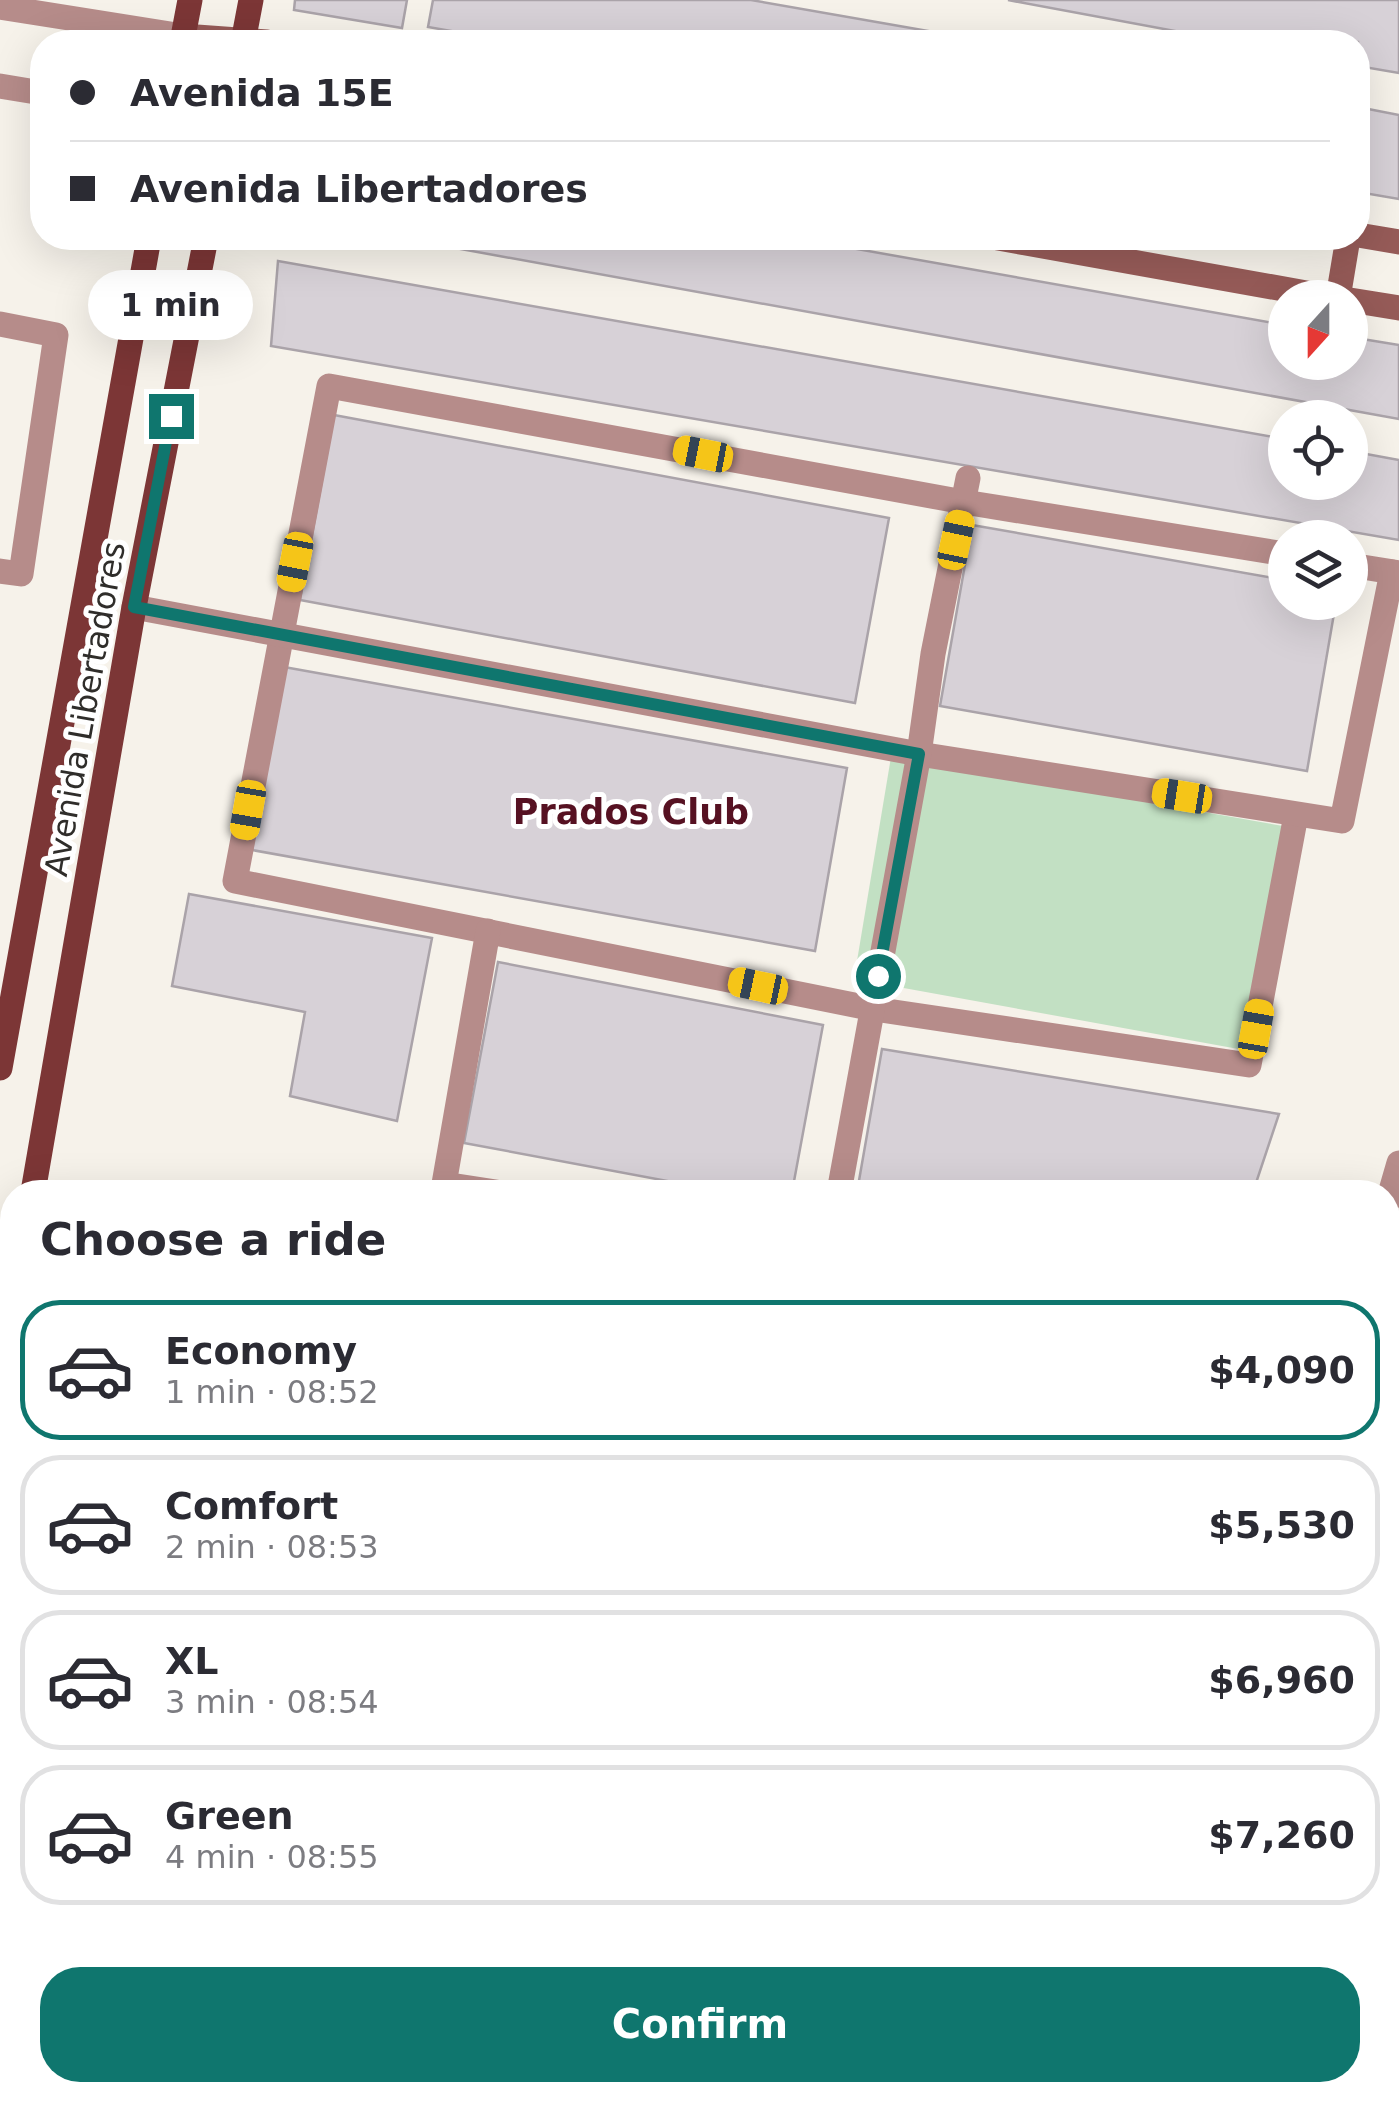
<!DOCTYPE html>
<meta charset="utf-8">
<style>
body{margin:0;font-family:"DejaVu Sans",sans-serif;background:#f7f7f7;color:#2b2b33;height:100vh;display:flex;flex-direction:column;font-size:38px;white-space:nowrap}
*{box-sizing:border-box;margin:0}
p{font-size:32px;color:#7c7c81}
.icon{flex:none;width:55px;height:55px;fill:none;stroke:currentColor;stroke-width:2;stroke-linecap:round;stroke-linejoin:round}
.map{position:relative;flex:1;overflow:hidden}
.drawer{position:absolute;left:0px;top:1180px;width:1400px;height:922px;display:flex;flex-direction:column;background:#fff;border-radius:40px 40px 0 0;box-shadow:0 10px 40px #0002}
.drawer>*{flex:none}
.guide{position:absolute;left:30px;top:30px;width:1340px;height:220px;border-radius:40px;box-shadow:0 10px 40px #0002;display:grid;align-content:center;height:220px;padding:0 40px;background:#fff}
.needle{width:65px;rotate:201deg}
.fabs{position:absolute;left:1268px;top:280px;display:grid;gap:20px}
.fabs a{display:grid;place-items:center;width:100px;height:100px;border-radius:50%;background:#fff;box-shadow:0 10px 40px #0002;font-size:50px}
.end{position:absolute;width:45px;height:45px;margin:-22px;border:12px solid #0f766e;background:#fff;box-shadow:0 0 0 5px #fff}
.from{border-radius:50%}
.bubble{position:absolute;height:70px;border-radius:35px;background:#fff;box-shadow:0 10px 40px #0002;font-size:32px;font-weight:600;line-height:70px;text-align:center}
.car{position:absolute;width:30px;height:60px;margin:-30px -15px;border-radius:12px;box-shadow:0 0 8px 2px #0007;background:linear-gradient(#f5c518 24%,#345 0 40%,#f5c518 0 76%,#345 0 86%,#f5c518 0)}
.guide b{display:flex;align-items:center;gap:35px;height:95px;font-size:38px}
.guide b+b{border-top:2px solid #e1e1e2}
.guide i{width:25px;height:25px;background:#2b2b33}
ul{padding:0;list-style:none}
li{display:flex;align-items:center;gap:30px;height:140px;margin:0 20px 15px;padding:0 20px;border:5px solid #e1e1e2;border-radius:40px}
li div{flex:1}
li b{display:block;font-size:38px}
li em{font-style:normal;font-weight:600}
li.current{border-color:#0f766e}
li>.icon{width:90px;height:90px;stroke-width:1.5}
h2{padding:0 40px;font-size:45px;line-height:120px}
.primary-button{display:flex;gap:20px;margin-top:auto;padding:20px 40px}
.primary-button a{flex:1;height:115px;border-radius:40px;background:#0f766e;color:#fff;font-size:40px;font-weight:600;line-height:115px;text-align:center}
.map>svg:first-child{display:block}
.education{fill:#fce1e0}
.green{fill:#c2e0c3}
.building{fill:#d7d1d7;stroke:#aaa3a9;stroke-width:2.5}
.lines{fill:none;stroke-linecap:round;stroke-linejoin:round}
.street{stroke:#b68c8a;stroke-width:25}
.secondary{stroke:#965b58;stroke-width:25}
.primary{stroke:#7c3636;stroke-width:25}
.route{stroke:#0f766e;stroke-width:12}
.labels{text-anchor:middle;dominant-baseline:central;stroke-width:10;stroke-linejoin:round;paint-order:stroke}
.street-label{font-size:32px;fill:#2f2d2a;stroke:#fff}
.neighbourhood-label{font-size:35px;font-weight:bold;fill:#561122;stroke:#fff}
</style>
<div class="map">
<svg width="1399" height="2102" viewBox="0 0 1399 2102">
<rect width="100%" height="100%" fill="#f6f2ea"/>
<polygon class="education" points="1399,1274 1399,1722 1388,1720 1388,1315"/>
<polygon class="green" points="891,757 1289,827 1244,1050 854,979"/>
<g class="building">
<polygon points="295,0 407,0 402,28 294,10"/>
<polygon points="433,0 751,0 991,42 514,42 428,27"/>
<polygon points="1008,0 1399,0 1399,73 1358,66 1358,42 1234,42"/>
<polygon points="1358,107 1399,115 1399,199 1358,192"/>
<polygon points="400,238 795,238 1285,325 1285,362 1350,362 1350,337 1399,345 1399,419"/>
<polygon points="278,261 1285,439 1285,482 1350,482 1350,451 1399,460 1399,540 271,346"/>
<polygon points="334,415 889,518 855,703 300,600"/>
<polygon points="972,525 1285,580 1285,602 1336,602 1307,771 940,706"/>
<polygon points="284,667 847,768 815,951 252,850"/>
<polygon points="189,894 432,938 397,1121 290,1096 305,1012 172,986"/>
<polygon points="498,962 823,1025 792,1192 726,1192 464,1143"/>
<polygon points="882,1049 1279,1114 1253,1192 857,1192"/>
<polygon points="1399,1549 1399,1596 1388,1592"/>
<polygon points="1388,1910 1399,1912 1399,2102 1083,2102 1088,2090 1388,2090"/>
</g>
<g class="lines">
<g class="street">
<polyline points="0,7 183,36"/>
<polyline points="0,86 42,93"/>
<polyline points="0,324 56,335 21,574 0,571"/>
<polyline points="1285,554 964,502 329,386 235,881 874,1009 1249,1065 1296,815"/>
<polyline points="1350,565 1399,573"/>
<polyline points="134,607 919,754 1342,821 1392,572"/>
<polyline points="488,931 444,1184 496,1192"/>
<polyline points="839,1192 919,754 933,654 968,478"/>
<polyline points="1388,1201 1399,1163"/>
<polyline points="0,1819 12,1821"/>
<polyline points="0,2049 12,2051"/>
<polyline points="228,2090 294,2102"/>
<polyline points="998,2102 1001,2090"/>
</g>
<g class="secondary">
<polyline points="183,36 267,42"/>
<polyline points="1358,235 1399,242"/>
<polyline points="998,238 1334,298"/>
<polyline points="1338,298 1348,238"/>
<polyline points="1350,300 1399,308"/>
<polyline points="0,1529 12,1531"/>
<polyline points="0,1594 12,1596"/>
<polyline points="1388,1772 1399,1774"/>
<polyline points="1388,1847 1399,1849"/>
</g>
<g class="primary">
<polyline points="182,42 190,0"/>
<polyline points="243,42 251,0"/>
<polyline points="0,1068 149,238"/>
<polyline points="33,1192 134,607 206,238"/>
<polyline points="0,1383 12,1310"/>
</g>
</g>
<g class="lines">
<polyline class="route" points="171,416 134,607 919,754 878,976"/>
</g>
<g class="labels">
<g class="street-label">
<text transform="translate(85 709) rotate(-80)">Avenida Libertadores</text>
</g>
<g class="neighbourhood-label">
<text x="631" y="812">Prados Club</text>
</g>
</g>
</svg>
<div class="fabs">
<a><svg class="needle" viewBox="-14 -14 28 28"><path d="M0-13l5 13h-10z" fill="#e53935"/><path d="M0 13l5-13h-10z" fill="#7c7c81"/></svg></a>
<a><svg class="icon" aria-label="locate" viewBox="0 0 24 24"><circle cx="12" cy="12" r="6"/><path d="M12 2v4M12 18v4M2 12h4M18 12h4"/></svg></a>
<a><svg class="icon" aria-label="layers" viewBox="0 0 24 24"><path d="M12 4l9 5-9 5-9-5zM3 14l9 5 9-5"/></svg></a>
</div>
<i class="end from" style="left:878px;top:976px"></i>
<i class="end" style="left:171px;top:416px"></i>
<div class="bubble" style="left:88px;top:270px;width:165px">1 min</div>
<i class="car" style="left:703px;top:454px;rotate:281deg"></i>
<i class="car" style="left:956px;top:540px;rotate:12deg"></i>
<i class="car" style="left:295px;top:562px;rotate:191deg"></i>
<i class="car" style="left:1182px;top:796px;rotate:279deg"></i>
<i class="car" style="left:248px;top:810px;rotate:190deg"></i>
<i class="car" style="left:758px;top:986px;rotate:282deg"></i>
<i class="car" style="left:1256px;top:1029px;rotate:10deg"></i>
<div class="guide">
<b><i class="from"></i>Avenida 15E</b>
<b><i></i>Avenida Libertadores</b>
</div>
<section class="drawer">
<h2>Choose a ride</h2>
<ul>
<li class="current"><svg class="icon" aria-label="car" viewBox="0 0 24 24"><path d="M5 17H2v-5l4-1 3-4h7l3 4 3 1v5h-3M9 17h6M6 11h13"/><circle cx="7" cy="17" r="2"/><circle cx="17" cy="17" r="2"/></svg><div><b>Economy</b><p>1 min · 08:52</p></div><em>$4,090</em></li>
<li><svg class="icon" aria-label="car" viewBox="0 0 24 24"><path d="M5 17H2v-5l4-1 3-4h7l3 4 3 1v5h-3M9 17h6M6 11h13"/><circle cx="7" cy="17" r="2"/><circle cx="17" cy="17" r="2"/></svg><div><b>Comfort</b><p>2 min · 08:53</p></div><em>$5,530</em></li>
<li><svg class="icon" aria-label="car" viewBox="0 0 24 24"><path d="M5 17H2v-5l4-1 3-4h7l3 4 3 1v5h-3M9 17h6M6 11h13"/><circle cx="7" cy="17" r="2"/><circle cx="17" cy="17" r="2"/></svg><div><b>XL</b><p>3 min · 08:54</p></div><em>$6,960</em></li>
<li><svg class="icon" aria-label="car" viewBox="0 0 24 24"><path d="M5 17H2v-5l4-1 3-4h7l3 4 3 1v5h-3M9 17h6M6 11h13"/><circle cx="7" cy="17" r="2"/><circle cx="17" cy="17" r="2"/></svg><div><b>Green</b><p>4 min · 08:55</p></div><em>$7,260</em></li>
</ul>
<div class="primary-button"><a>Confirm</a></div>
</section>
</div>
